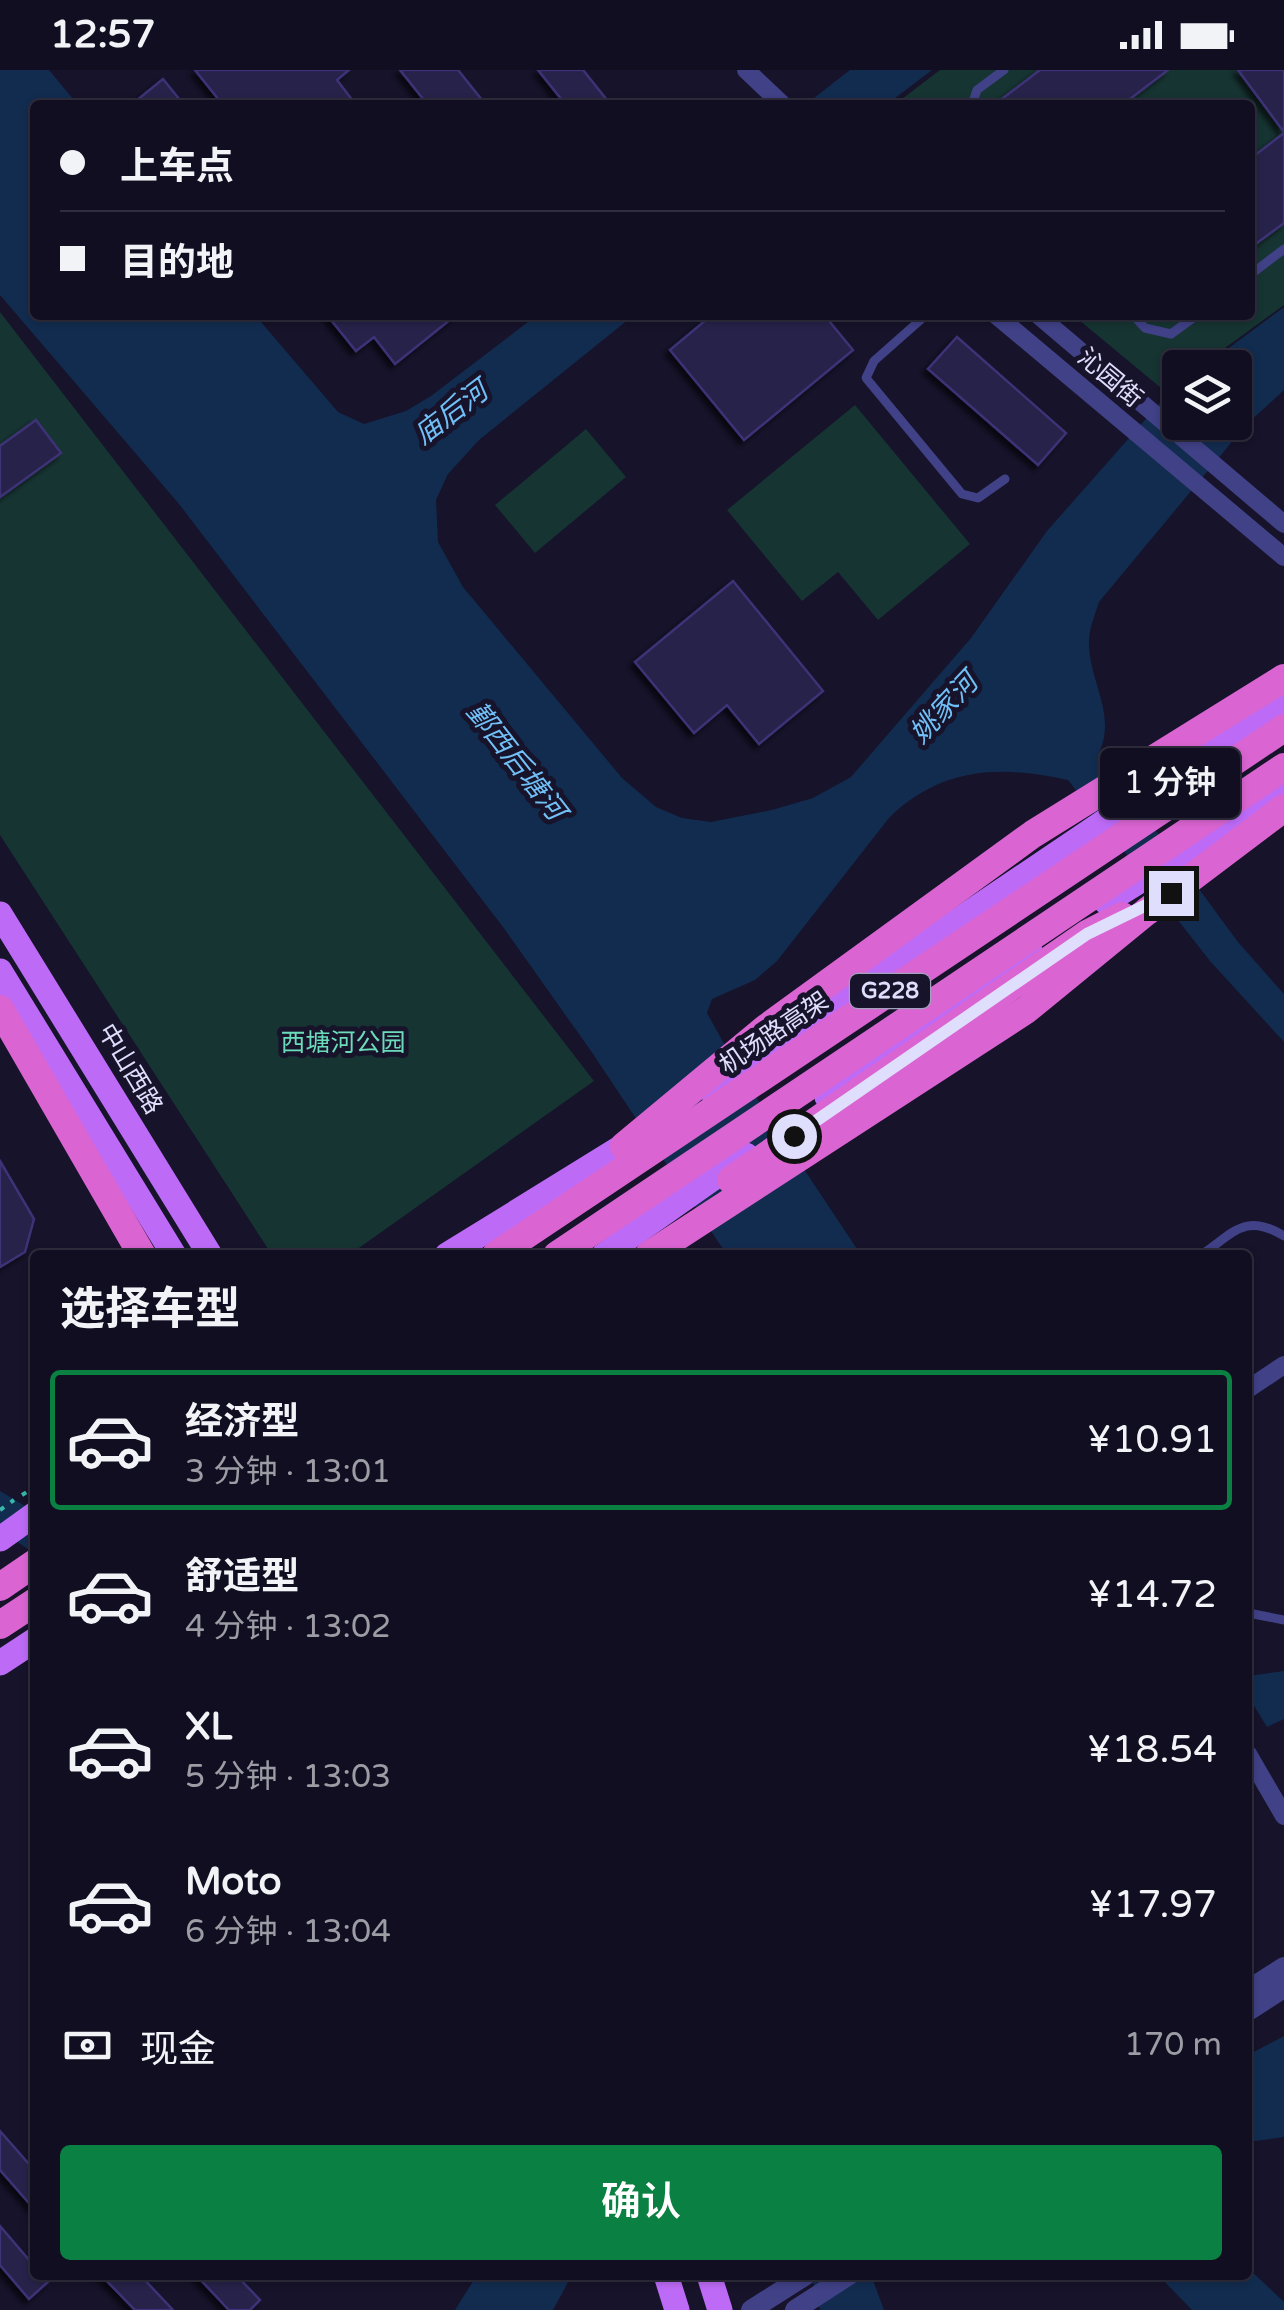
<!DOCTYPE html>
<html lang="zh">
<meta charset="utf-8">
<style>
body{margin:0;font-family:"Varela Round","Noto Sans SC",sans-serif;background:#1e1c2d;color:#f1f3f6;height:100vh;display:flex;flex-direction:column;font-size:38px;white-space:nowrap}
*{box-sizing:border-box;margin:0}
p{font-size:32px;color:#9c9ca5}
.icon{flex:none;width:55px;height:55px;fill:none;stroke:currentColor;stroke-width:2;stroke-linecap:round;stroke-linejoin:round}
.map{position:relative;flex:1;overflow:hidden}
.drawer{position:absolute;left:30px;top:1180px;width:1222px;height:1030px;display:flex;flex-direction:column;background:#100e20;border-radius:10px;box-shadow:0 2px 8px #0004,0 0 0 2px #302e3e}
.drawer>*{flex:none}
.guide{position:absolute;left:30px;top:30px;width:1225px;height:220px;border-radius:10px;box-shadow:0 2px 8px #0004,0 0 0 2px #302e3e;display:grid;align-content:center;height:220px;padding:0 30px;background:#100e20}
.buttons{position:absolute;left:1162px;top:280px;display:grid;gap:20px}
.buttons a{display:grid;place-items:center;width:90px;height:90px;border-radius:10px;background:#100e20;box-shadow:0 2px 8px #0004,0 0 0 2px #302e3e;font-size:50px}
.end{position:absolute;width:45px;height:45px;margin:-22px;border:12px solid #e0defd;background:#111;box-shadow:0 0 0 5px #111}
.from{border-radius:50%}
.bubble{position:absolute;height:70px;border-radius:10px;background:#100e20;box-shadow:0 2px 8px #0004,0 0 0 2px #302e3e;font-size:32px;font-weight:600;line-height:70px;text-align:center}
.guide b{display:flex;align-items:center;gap:35px;height:95px;font-size:38px}
.guide b+b{border-top:2px solid #302e3e}
.guide i{width:25px;height:25px;background:#f1f3f6}
ul{padding:0;list-style:none}
li{display:flex;align-items:center;gap:30px;height:140px;margin:0 20px 15px;padding:0 10px;border:5px solid transparent;border-radius:10px}
li div{flex:1}
li b{display:block;font-size:38px}
li em{font-style:normal;font-weight:600}
li.on{border-color:#0b8043}
li>.icon{width:90px;height:90px;stroke-width:1.5}
h2{padding:0 30px;font-size:45px;line-height:120px}
.pay{display:flex;align-items:center;gap:25px;height:110px;padding:0 30px;font-size:38px}
.pay p{margin-inline-start:auto}
.button{display:flex;gap:20px;margin-top:auto;padding:20px 30px}
.button a{flex:1;height:115px;border-radius:10px;background:#0b8043;color:#fff;font-size:40px;font-weight:600;line-height:115px;text-align:center}
.status{display:flex;justify-content:space-between;align-items:center;height:70px;padding:0 50px;background:#100e20;direction:ltr}
.status svg{height:28px;fill:currentColor}
.map>svg:first-child{display:block}
.green{fill:#163432}
.water{fill:#122c4f}
.building{fill:#26204a;stroke:#3d3375;stroke-width:2.5;filter:url(#shadow)}
.lines{fill:none;stroke-linecap:round;stroke-linejoin:round}
.path{stroke:#38b7aa;stroke-width:4;stroke-dasharray:5 8;stroke-linecap:butt}
.service{stroke:#404187;stroke-width:9}
.minor{stroke:#404187;stroke-width:18}
.tertiary{stroke:#404187;stroke-width:20}
.primary{stroke:#bd6bf7;stroke-width:25}
.trunk{stroke:#da65d2;stroke-width:28}
.route{stroke:#e0defd;stroke-width:12}
.labels{text-anchor:middle;dominant-baseline:central;stroke-width:10;stroke-linejoin:round;paint-order:stroke}
.shield{fill:#16132a;stroke:#a3a1be;stroke-width:2.5}
.shield-label{font-size:22px;font-weight:bold;fill:#e0defd}
.street-label{font-size:25px;fill:#e0defd;stroke:#16132a}
.park-label{font-size:25px;fill:#6cdbba;stroke:#16132a}
.water-label{font-size:28px;font-style:italic;fill:#71bff7;stroke:#16132a}
</style>
<div class="status"><b>12:57</b><svg viewBox="0 0 49 12"><path d="M0 12V9h3v3zM5 12V6h3v6zM10 12V3h3v9zM15 12V0h3v12zM26 1h20v11H26zM47 4h2v5h-2z"/></svg></div>
<div class="map">
<svg width="1284" height="2240" viewBox="0 0 1284 2240">
<defs>
<filter id="shadow"><feDropShadow dx="-4.5" dy="4.5" stdDeviation="2.5" flood-color="#0009"/></filter>
</defs>
<rect width="100%" height="100%" fill="#16132a"/>
<g class="green">
<polygon points="940,0 1284,0 1284,235 1203,294 1180,298 1180,310 1167,323 1073,245 1250,245 1250,35 894,35"/>
<polygon points="0,242 594,1011 349,1185 272,1185 0,765"/>
<polygon points="855,335 970,474 878,550 838,502 802,531 727,440"/>
<polygon points="586,359 626,407 535,483 495,435"/>
</g>
<g class="water">
<path d="M0,0h49l29,35h-43v210h220l83,97 26,12 42,-13 25,-15 106,-81h97l-155,125 -31,34 -12,26 2,42 25,45 159,191 34,29 26,11 29,4 61,-12 41,-12 38,-21 120,-139 76,-107 113,-128 20,-18v37h55v-54l-32,-1 81,-60v83l-39,36 -146,176c-4,13 -10,26 -10,40 0,40 28,72 10,111l139,189 46,52v48l-74,-81 -142,-181c-68,-15 -127,-13 -179,38l-112,143 -22,19 -43,19 -5,14 35,63 119,179h-134l-136,-204 -88,-124 -324,-423 -179,-209z"/>
<polygon points="850,0 932,0 886,35 805,35"/>
<polygon points="0,1421 35,1442 35,1484 0,1460"/>
<polygon points="1284,1601 1284,1649 1267,1657 1248,1626 1248,1606"/>
<polygon points="1284,1966 1284,2067 1248,2072 1248,1985"/>
<polygon points="1248,2198 1284,2232 1284,2240 1192,2240 1158,2205 1248,2205"/>
<polygon points="477,2205 572,2205 553,2240 455,2240"/>
<polygon points="811,2205 871,2205 884,2240 820,2240"/>
</g>
<g class="building">
<polygon points="195,0 349,0 337,10 356,35 223,35"/>
<polygon points="400,0 458,0 486,35 428,35"/>
<polygon points="538,0 583,0 611,35 566,35"/>
<polygon points="1040,0 1168,0 1122,35 994,35"/>
<polygon points="1238,0 1284,0 1284,62"/>
<polygon points="163,9 184,35 131,35"/>
<polygon points="1284,63 1284,153 1250,178 1250,89"/>
<polygon points="327,245 456,245 395,294 374,267 356,281"/>
<polygon points="712,245 824,245 853,280 744,370 670,280"/>
<polygon points="957,267 1066,363 1038,395 928,299"/>
<polygon points="36,350 61,383 0,427 0,376"/>
<polygon points="733,511 823,621 759,674 727,635 694,663 635,592"/>
<polygon points="0,1091 34,1149 25,1182 0,1197"/>
<polygon points="0,2061 35,2101 35,2140 0,2100"/>
<polygon points="0,2156 35,2197 35,2205 42,2205 48,2212 29,2229 0,2195"/>
<polygon points="101,2205 140,2205 173,2240 135,2240"/>
<polygon points="196,2205 236,2205 260,2230 250,2240 229,2240"/>
</g>
<g class="lines">
<g class="path">
<polyline points="22,1425 35,1417"/>
<polyline points="0,1440 14,1430"/>
</g>
<g class="service">
<polyline points="972,35 977,20 1004,0"/>
<polyline points="1250,205 1284,179"/>
<polyline points="926,245 874,291 866,308 962,424 978,428 1005,409"/>
<polyline points="1133,245 1145,258 1171,264 1197,245"/>
<path d="M1201,1185c33,-22 44,-43 83,-19"/>
<polyline points="1248,1543 1284,1550"/>
</g>
<g class="minor">
<polyline points="746,0 783,35"/>
<polyline points="996,245 1284,487"/>
<polyline points="1038,245 1284,454"/>
<polyline points="1248,1319 1284,1295"/>
<polyline points="1248,1684 1284,1746"/>
</g>
<g class="tertiary">
<polyline points="1248,1920 1284,1897"/>
<polyline points="1248,1941 1284,1918"/>
<polyline points="751,2240 806,2205"/>
<polyline points="795,2240 849,2205"/>
</g>
<g class="primary">
<polyline points="1106,832 1284,721"/>
<polyline points="0,844 210,1185"/>
<polyline points="0,901 174,1185"/>
<polyline points="709,1019 1284,630"/>
<polyline points="827,1027 1031,883"/>
<polyline points="447,1185 638,1067"/>
<polyline points="604,1185 746,1085"/>
<polyline points="0,1469 35,1444"/>
<polyline points="0,1593 35,1570"/>
<polyline points="666,2205 677,2240"/>
<polyline points="709,2205 720,2240"/>
</g>
<g class="trunk">
<polyline points="0,939 142,1185"/>
<polyline points="624,1076 766,958 1033,764 1284,608"/>
<polyline points="731,1110 1087,864 1122,846"/>
<polyline points="496,1185 1284,658"/>
<polyline points="557,1185 1284,697"/>
<polyline points="649,1185 1026,940 1146,842 1284,738"/>
<polyline points="0,1517 35,1493"/>
<polyline points="0,1555 35,1532"/>
</g>
</g>
<g class="lines">
<polyline class="route" points="794,1066 1087,864 1171,823"/>
</g>
<g class="labels">
<rect class="shield" x="850" y="904" width="80" height="34" rx="8"/>
<g class="shield-label">
<text x="890" y="921">G228</text>
</g>
<g class="street-label">
<text transform="translate(1110 308) rotate(40)">沁园街</text>
<text transform="translate(774 963) rotate(-34)">机场路高架</text>
<text transform="translate(130 999) rotate(59)">中山西路</text>
</g>
<g class="park-label">
<text x="343" y="973">西塘河公园</text>
</g>
<g class="water-label">
<text transform="translate(451 343) rotate(-37)">庙后河</text>
<text transform="translate(944 638) rotate(-47)">姚家河</text>
<text transform="translate(516 691) rotate(52)">鄞西后塘河</text>
</g>
</g>
</svg>
<div class="buttons">
<a><svg class="icon" aria-label="layers" viewBox="0 0 24 24"><path d="M12 4l9 5-9 5-9-5zM3 14l9 5 9-5"/></svg></a>
</div>
<i class="end from" style="left:794px;top:1066px"></i>
<i class="end" style="left:1171px;top:823px"></i>
<div class="bubble" style="left:1100px;top:678px;width:140px">1 分钟</div>
<div class="guide">
<b><i class="from"></i>上车点</b>
<b><i></i>目的地</b>
</div>
<section class="drawer">
<h2>选择车型</h2>
<ul>
<li class="on"><svg class="icon" aria-label="car" viewBox="0 0 24 24"><path d="M5 17H2v-5l4-1 3-4h7l3 4 3 1v5h-3M9 17h6M6 11h13"/><circle cx="7" cy="17" r="2"/><circle cx="17" cy="17" r="2"/></svg><div><b>经济型</b><p>3 分钟 · 13:01</p></div><em>¥10.91</em></li>
<li><svg class="icon" aria-label="car" viewBox="0 0 24 24"><path d="M5 17H2v-5l4-1 3-4h7l3 4 3 1v5h-3M9 17h6M6 11h13"/><circle cx="7" cy="17" r="2"/><circle cx="17" cy="17" r="2"/></svg><div><b>舒适型</b><p>4 分钟 · 13:02</p></div><em>¥14.72</em></li>
<li><svg class="icon" aria-label="car" viewBox="0 0 24 24"><path d="M5 17H2v-5l4-1 3-4h7l3 4 3 1v5h-3M9 17h6M6 11h13"/><circle cx="7" cy="17" r="2"/><circle cx="17" cy="17" r="2"/></svg><div><b>XL</b><p>5 分钟 · 13:03</p></div><em>¥18.54</em></li>
<li><svg class="icon" aria-label="car" viewBox="0 0 24 24"><path d="M5 17H2v-5l4-1 3-4h7l3 4 3 1v5h-3M9 17h6M6 11h13"/><circle cx="7" cy="17" r="2"/><circle cx="17" cy="17" r="2"/></svg><div><b>Moto</b><p>6 分钟 · 13:04</p></div><em>¥17.97</em></li>
</ul>
<div class="pay"><svg class="icon" aria-label="cash" viewBox="0 0 24 24"><path d="M3 7h18v10H3z"/><circle cx="12" cy="12" r="2"/></svg>现金<p>170 m</p></div>
<div class="button"><a>确认</a></div>
</section>
</div>
